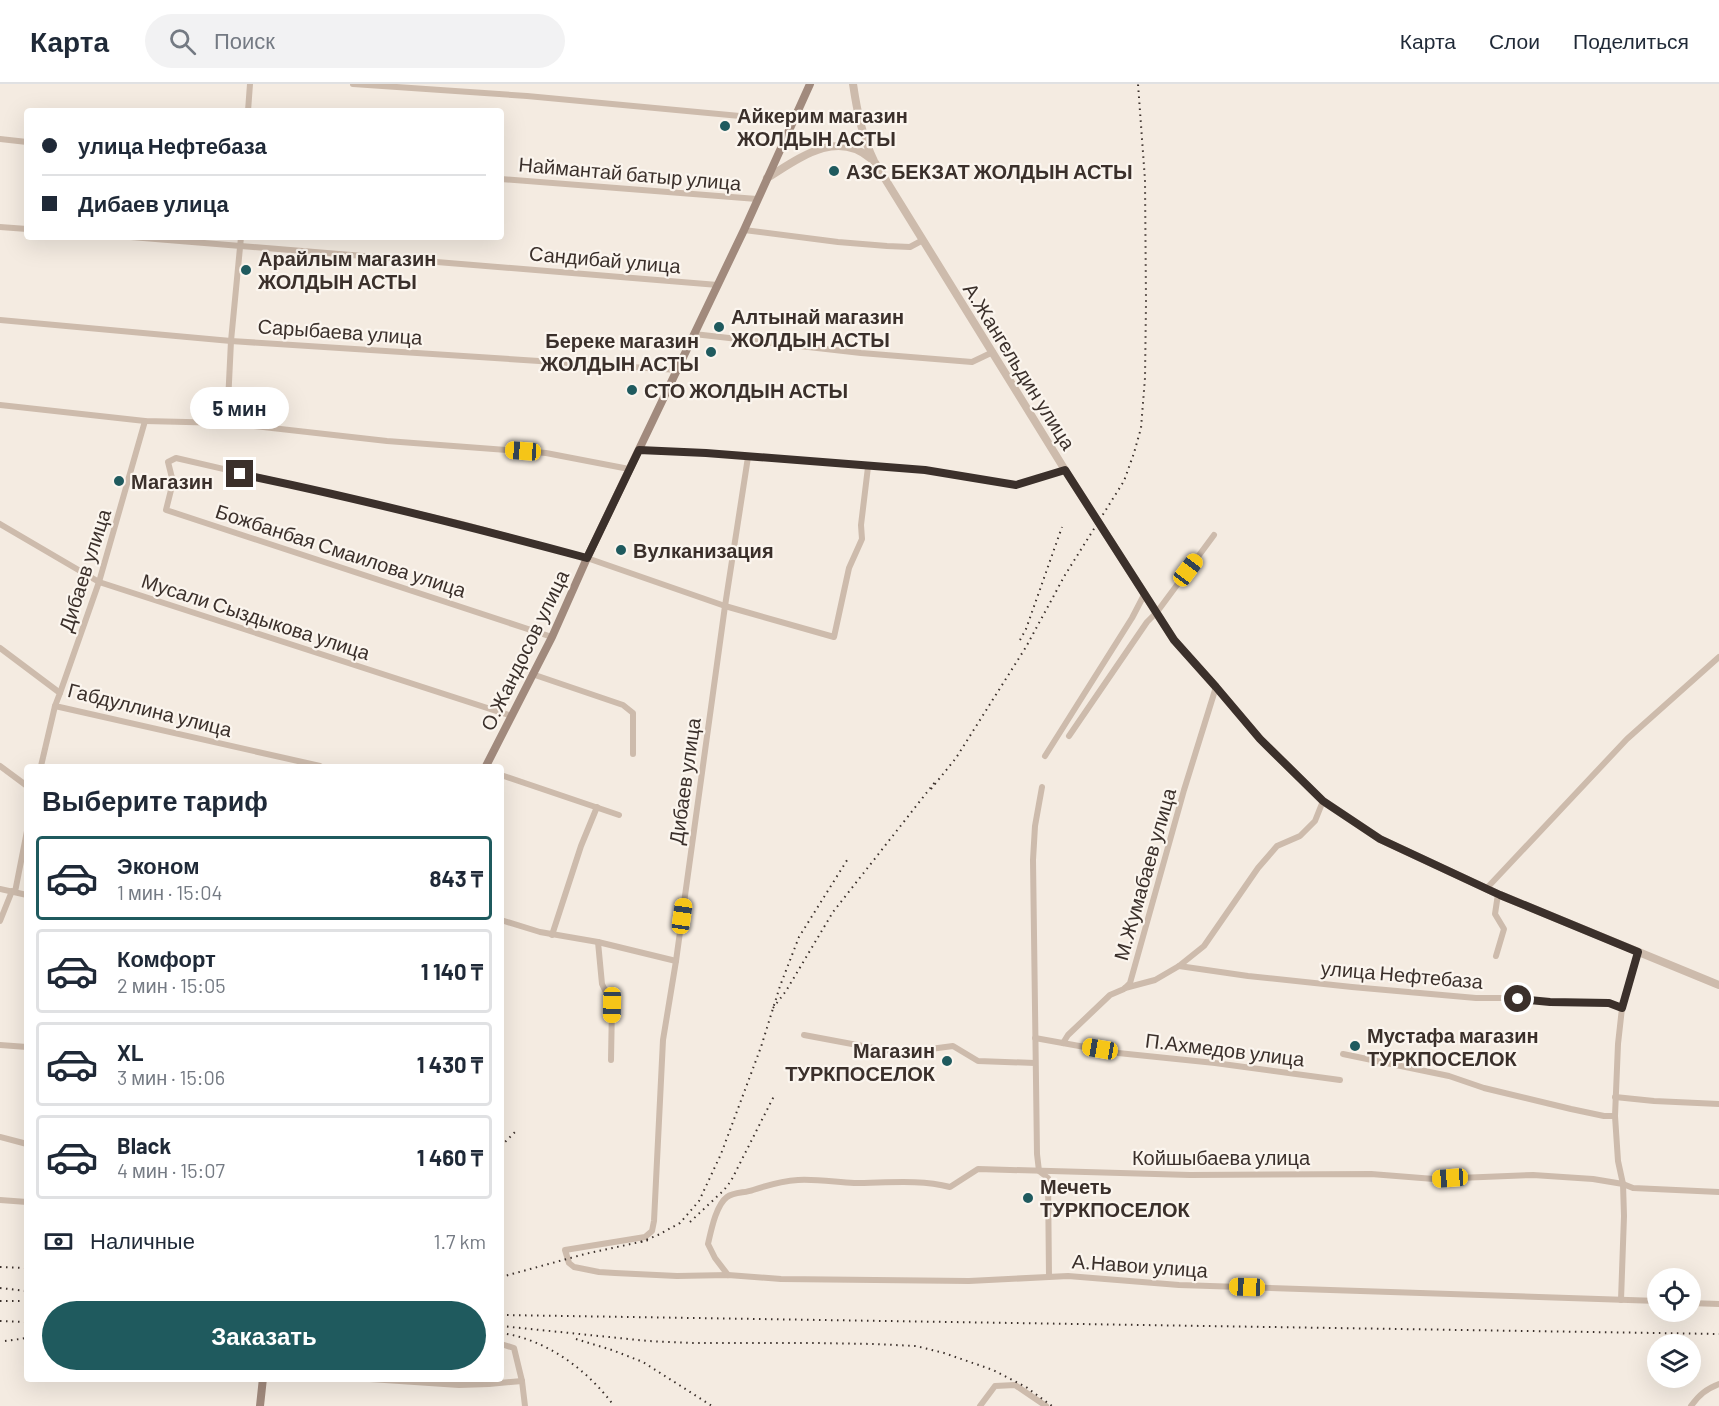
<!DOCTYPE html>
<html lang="ru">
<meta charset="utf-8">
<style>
body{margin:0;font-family:Barlow,sans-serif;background:#f2f2f3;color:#1f2937;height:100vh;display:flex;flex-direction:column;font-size:22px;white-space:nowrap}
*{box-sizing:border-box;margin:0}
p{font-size:20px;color:#747a83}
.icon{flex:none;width:33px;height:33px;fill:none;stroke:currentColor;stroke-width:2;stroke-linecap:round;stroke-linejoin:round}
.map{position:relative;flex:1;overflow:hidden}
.details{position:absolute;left:24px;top:680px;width:480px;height:618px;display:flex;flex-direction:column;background:#fff;border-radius:6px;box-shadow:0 6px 24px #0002}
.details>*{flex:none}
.hud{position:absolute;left:24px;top:24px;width:480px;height:132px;border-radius:6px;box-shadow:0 6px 24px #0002;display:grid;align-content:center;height:132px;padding:0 18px;background:#fff}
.controls{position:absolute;left:1647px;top:1184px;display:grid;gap:12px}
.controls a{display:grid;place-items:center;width:54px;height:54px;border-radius:50%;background:#fff;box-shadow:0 6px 24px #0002;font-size:30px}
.end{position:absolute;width:27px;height:27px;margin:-14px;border:8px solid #3b302b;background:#fff;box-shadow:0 0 0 3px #fff}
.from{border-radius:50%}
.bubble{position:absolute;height:42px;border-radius:21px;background:#fff;box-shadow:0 6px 24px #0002;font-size:20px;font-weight:700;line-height:42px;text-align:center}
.car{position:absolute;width:18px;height:36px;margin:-18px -9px;border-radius:8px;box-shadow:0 0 4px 2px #0007;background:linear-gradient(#f5c518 24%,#345 0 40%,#f5c518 0 76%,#345 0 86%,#f5c518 0)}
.hud b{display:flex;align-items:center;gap:21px;height:57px;font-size:22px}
.hud b+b{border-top:2px solid #e0e1e3}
.hud i{width:15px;height:15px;background:#1f2937}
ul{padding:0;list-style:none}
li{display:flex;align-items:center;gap:18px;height:84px;margin:0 12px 9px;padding:0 6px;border:3px solid #e0e1e3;border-radius:6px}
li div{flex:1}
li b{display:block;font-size:22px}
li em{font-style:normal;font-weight:700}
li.active{border-color:#1f5a5e}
li>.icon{width:54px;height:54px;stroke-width:1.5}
h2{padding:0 18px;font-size:27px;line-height:72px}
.pay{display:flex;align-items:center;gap:15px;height:66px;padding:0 18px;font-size:22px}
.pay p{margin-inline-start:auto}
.cta{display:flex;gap:12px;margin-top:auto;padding:12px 18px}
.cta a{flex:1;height:69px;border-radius:36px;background:#1f5a5e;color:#fff;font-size:24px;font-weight:700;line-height:69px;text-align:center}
header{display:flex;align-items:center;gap:36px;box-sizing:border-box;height:84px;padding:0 30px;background:#fff;border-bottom:2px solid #e0e1e3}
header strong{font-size:28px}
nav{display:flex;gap:33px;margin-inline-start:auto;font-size:21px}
.search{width:420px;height:54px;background:#f2f2f3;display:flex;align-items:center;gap:15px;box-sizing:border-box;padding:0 21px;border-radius:33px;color:#747a83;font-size:22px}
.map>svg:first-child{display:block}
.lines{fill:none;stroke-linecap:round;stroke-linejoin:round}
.minor{stroke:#cdbbac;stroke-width:6}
.tertiary{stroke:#cdbbac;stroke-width:8}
.secondary{stroke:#a18a7d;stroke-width:8}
.rail{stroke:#3b302b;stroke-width:2;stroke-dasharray:1.5 4.5;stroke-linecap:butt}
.route{stroke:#3b302b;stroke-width:8}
.poi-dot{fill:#1f5a5e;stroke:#fbf5ee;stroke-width:2}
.labels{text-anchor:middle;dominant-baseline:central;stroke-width:4.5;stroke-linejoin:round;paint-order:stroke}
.poi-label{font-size:20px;font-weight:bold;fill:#3b302b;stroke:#fbf5ee;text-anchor:start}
.street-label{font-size:20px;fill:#3b302b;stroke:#fbf5ee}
</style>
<header>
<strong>Карта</strong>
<div class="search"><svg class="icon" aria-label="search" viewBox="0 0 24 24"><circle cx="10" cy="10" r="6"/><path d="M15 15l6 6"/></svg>Поиск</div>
<nav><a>Карта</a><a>Слои</a><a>Поделиться</a></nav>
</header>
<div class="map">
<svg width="1719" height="1322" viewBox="0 0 1719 1322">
<rect width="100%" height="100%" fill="#f4ebe1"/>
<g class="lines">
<g class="minor">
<polyline points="353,0 527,12 793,37"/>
<polyline points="248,27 250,0"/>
<polyline points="0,55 27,58"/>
<polyline points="501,95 757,115"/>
<polyline points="0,143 27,145"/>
<polyline points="744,146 838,158 887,162 910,163 923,156"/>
<polyline points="131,153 718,201"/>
<polyline points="0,236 231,257 678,286"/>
<polyline points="694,250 861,269 972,278 993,268"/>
<polyline points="0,321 145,337 227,339 387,357 546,369 629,385"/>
<polyline points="227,339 231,257 241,153"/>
<polyline points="639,366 706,369 925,386 1016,401 1065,386"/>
<polyline points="748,373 725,522 676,877 663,956 654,1137 652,1147 645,1153 565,1166 569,1179 574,1183 599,1188 615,1189 677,1192 728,1191 781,1195 969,1197 1068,1192 1179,1201 1658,1217"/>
<polyline points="0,440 99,498 512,632"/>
<polyline points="552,553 166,426 173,398 168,378 176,374 462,440 587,474 725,522 834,553 849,484 862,455 861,441 868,383"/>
<polyline points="0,564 60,609 55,622 320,682"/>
<polyline points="532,590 623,621 633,629 633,670"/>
<polyline points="60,609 99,498 145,337"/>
<polyline points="1069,652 1147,538 1157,528 1214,451"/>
<polyline points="1045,672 1132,534 1144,511"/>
<polyline points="0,682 27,702"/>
<polyline points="41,682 55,622"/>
<polyline points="501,691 619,731"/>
<polyline points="1042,703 1035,742 1033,776 1037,1070 1039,1087 1048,1094 1049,1192"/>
<polyline points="0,805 27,811"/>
<polyline points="1486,805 1627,655 1719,573"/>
<polyline points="15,808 27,747"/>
<polyline points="501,836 540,848 598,858 676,877"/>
<polyline points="0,837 12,807"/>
<polyline points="552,851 581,762 597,723"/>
<polyline points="598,858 602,900 612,921 611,976"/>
<polyline points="1496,872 1504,845 1495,830 1498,810"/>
<polyline points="1179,882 1248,892 1352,903 1476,914 1502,914 1550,918 1609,919 1622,924"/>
<polyline points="1125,904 1155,896 1179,882 1204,862 1258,784 1277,762 1300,752 1315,737 1323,717"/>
<polyline points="804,951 900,969 953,962 978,977 1035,979"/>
<polyline points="1035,954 1118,969 1215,979 1340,996"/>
<polyline points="1063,959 1068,951 1110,911 1124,905 1130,899 1184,706 1216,603"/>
<polyline points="0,961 27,963"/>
<polyline points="1343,970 1449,992 1484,1004 1571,1025 1604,1032 1615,1032"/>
<polyline points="1615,1013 1654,1017 1719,1020"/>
<polyline points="0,1053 27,1060"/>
<polyline points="0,1116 27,1118"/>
<path d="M728,1191l-13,-17 -7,-14c3,-13 8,-39 19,-47 7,-5 18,-4 26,-7 15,-5 29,-9 45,-10 18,-1 37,2 56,3 32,0 65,-4 96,4l28,-18 212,6 181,-1 63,5 99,-4 60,4 30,5 10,4 86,4"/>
<polyline points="1621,1216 1624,1132 1623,1100 1618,1077 1615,1032 1618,960 1622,924 1638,868"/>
<polyline points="1690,1219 1719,1220"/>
<polyline points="501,1260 514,1264 522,1297 525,1322"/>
<polyline points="355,1294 459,1301 489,1300 522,1297"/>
<polyline points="980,1322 995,1302 1015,1301 1046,1322"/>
<path d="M1691,1322c8,-11 15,-17 28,-22"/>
</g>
<g class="tertiary">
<path d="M853,0c4,27 9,52 21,77l191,309 109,170 42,47 44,52 63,62 57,38 120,56 219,90"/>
<path d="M767,94c31,-19 69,-49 103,-20"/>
</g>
<g class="secondary">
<polyline points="486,682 552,553 587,474 744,146 810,0"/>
<polyline points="260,1322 263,1294"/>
</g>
<g class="rail">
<polyline points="1020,556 1026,545 1062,443"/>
<polyline points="931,705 956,674 1026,563 1065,491 1124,397 1134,369 1141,344 1145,294 1146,219 1145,96 1138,0"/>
<polyline points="773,924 786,907 833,828 935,698"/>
<polyline points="501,1062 516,1047"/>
<polyline points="690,1138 724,1106 731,1097 774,1012"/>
<polyline points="641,1158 658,1151 680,1139 699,1117 721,1070 761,963 780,902 799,853 849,773"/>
<polyline points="0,1183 27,1184"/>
<polyline points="501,1193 585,1170 649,1156"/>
<polyline points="0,1204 27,1207"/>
<polyline points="0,1217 27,1217"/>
<polyline points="501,1231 1719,1250"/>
<polyline points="0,1237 27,1238"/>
<polyline points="501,1242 648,1257 691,1259 814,1259 874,1260 916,1262 944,1269 993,1286 1026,1303 1052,1322"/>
<path d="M501,1249c45,6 87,37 113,73"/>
<polyline points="576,1255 612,1266 643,1278 712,1322"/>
<polyline points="5,1257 27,1254"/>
</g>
</g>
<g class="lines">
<path class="route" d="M240,390c117,24 232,53 347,84l52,-108 67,3 219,17 91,15 49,-15 109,170 42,47 44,52 63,62 57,38 120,56 138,57 -16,56 -13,-5 -59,-1 -32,-3"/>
</g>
<g class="poi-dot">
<circle cx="725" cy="42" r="6"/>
<circle cx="834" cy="87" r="6"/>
<circle cx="246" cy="186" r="6"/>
<circle cx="719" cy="243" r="6"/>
<circle cx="711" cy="268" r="6"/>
<circle cx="632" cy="306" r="6"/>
<circle cx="119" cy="397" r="6"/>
<circle cx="621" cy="466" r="6"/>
<circle cx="1355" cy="962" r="6"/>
<circle cx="947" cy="977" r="6"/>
<circle cx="1028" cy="1114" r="6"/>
</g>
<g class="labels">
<g class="poi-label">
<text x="737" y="31">Айкерим магазин<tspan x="737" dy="23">ЖОЛДЫН АСТЫ</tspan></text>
<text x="846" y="87">АЗС БЕКЗАТ ЖОЛДЫН АСТЫ</text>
<text x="258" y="174">Арайлым магазин<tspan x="258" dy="23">ЖОЛДЫН АСТЫ</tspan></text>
<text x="731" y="232">Алтынай магазин<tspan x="731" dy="23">ЖОЛДЫН АСТЫ</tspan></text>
<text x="699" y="256" text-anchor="end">Береке магазин<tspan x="699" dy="23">ЖОЛДЫН АСТЫ</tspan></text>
<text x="644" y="306">СТО ЖОЛДЫН АСТЫ</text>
<text x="131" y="397">Магазин</text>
<text x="633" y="466">Вулканизация</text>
<text x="1367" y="951">Мустафа магазин<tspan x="1367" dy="23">ТУРКПОСЕЛОК</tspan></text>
<text x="935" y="966" text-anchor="end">Магазин<tspan x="935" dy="23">ТУРКПОСЕЛОК</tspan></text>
<text x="1040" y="1102">Мечеть<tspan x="1040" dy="23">ТУРКПОСЕЛОК</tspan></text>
</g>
<g class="street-label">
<text transform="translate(630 89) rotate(5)">Наймантай батыр улица</text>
<text transform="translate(605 175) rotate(5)">Сандибай улица</text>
<text transform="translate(340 247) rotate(4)">Сарыбаева улица</text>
<text transform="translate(1020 282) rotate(58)">А.Жангельдин улица</text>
<text transform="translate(341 466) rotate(18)">Божбанбая Смаилова улица</text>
<text transform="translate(84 486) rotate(-72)">Дибаев улица</text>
<text transform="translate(256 532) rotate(18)">Мусали Сыздыкова улица</text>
<text transform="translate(524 566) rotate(-64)">О.Жандосов улица</text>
<text transform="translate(150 625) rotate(14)">Габдуллина улица</text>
<text transform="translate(684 697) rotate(-82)">Дибаев улица</text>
<text transform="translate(1144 790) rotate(-74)">М.Жумабаев улица</text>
<text transform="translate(1402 890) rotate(5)">улица Нефтебаза</text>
<text transform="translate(1225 965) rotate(7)">П.Ахмедов улица</text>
<text x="1221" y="1073">Койшыбаева улица</text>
<text transform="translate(1140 1181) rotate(4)">А.Навои улица</text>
</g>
</g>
</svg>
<div class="controls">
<a><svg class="icon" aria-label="locate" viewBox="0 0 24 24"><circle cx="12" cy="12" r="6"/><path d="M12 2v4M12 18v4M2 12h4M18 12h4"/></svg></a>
<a><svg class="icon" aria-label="layers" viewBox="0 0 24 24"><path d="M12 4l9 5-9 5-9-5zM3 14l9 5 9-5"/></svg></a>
</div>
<i class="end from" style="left:1518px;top:915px"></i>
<i class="end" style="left:240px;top:390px"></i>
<div class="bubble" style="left:190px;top:303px;width:99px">5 мин</div>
<i class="car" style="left:523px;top:367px;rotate:274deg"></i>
<i class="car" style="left:1188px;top:486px;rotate:37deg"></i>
<i class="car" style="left:682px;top:832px;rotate:8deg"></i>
<i class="car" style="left:612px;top:921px;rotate:181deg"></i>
<i class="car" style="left:1100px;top:965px;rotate:280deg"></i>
<i class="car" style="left:1450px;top:1094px;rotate:266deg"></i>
<i class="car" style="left:1247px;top:1203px;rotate:272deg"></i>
<div class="hud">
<b><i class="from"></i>улица Нефтебаза</b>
<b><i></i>Дибаев улица</b>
</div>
<section class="details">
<h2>Выберите тариф</h2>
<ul>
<li class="active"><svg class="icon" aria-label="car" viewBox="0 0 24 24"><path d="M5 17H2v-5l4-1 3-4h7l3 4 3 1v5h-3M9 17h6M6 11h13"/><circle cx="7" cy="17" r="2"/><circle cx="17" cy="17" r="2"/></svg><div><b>Эконом</b><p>1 мин · 15:04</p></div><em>843 ₸</em></li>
<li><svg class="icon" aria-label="car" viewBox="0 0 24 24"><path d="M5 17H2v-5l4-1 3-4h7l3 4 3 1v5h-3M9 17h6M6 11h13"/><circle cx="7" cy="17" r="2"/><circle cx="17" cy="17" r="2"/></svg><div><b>Комфорт</b><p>2 мин · 15:05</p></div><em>1 140 ₸</em></li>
<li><svg class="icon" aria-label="car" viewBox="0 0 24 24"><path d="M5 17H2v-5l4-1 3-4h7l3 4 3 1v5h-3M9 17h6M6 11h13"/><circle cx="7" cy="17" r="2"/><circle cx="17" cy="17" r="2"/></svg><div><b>XL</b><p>3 мин · 15:06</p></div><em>1 430 ₸</em></li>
<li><svg class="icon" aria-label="car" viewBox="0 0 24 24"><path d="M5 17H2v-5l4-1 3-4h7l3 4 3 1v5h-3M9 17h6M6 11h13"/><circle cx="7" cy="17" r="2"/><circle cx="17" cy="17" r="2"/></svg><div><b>Black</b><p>4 мин · 15:07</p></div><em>1 460 ₸</em></li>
</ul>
<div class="pay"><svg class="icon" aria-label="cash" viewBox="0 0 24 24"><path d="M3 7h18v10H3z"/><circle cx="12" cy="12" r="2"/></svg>Наличные<p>1.7 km</p></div>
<div class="cta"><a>Заказать</a></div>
</section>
</div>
